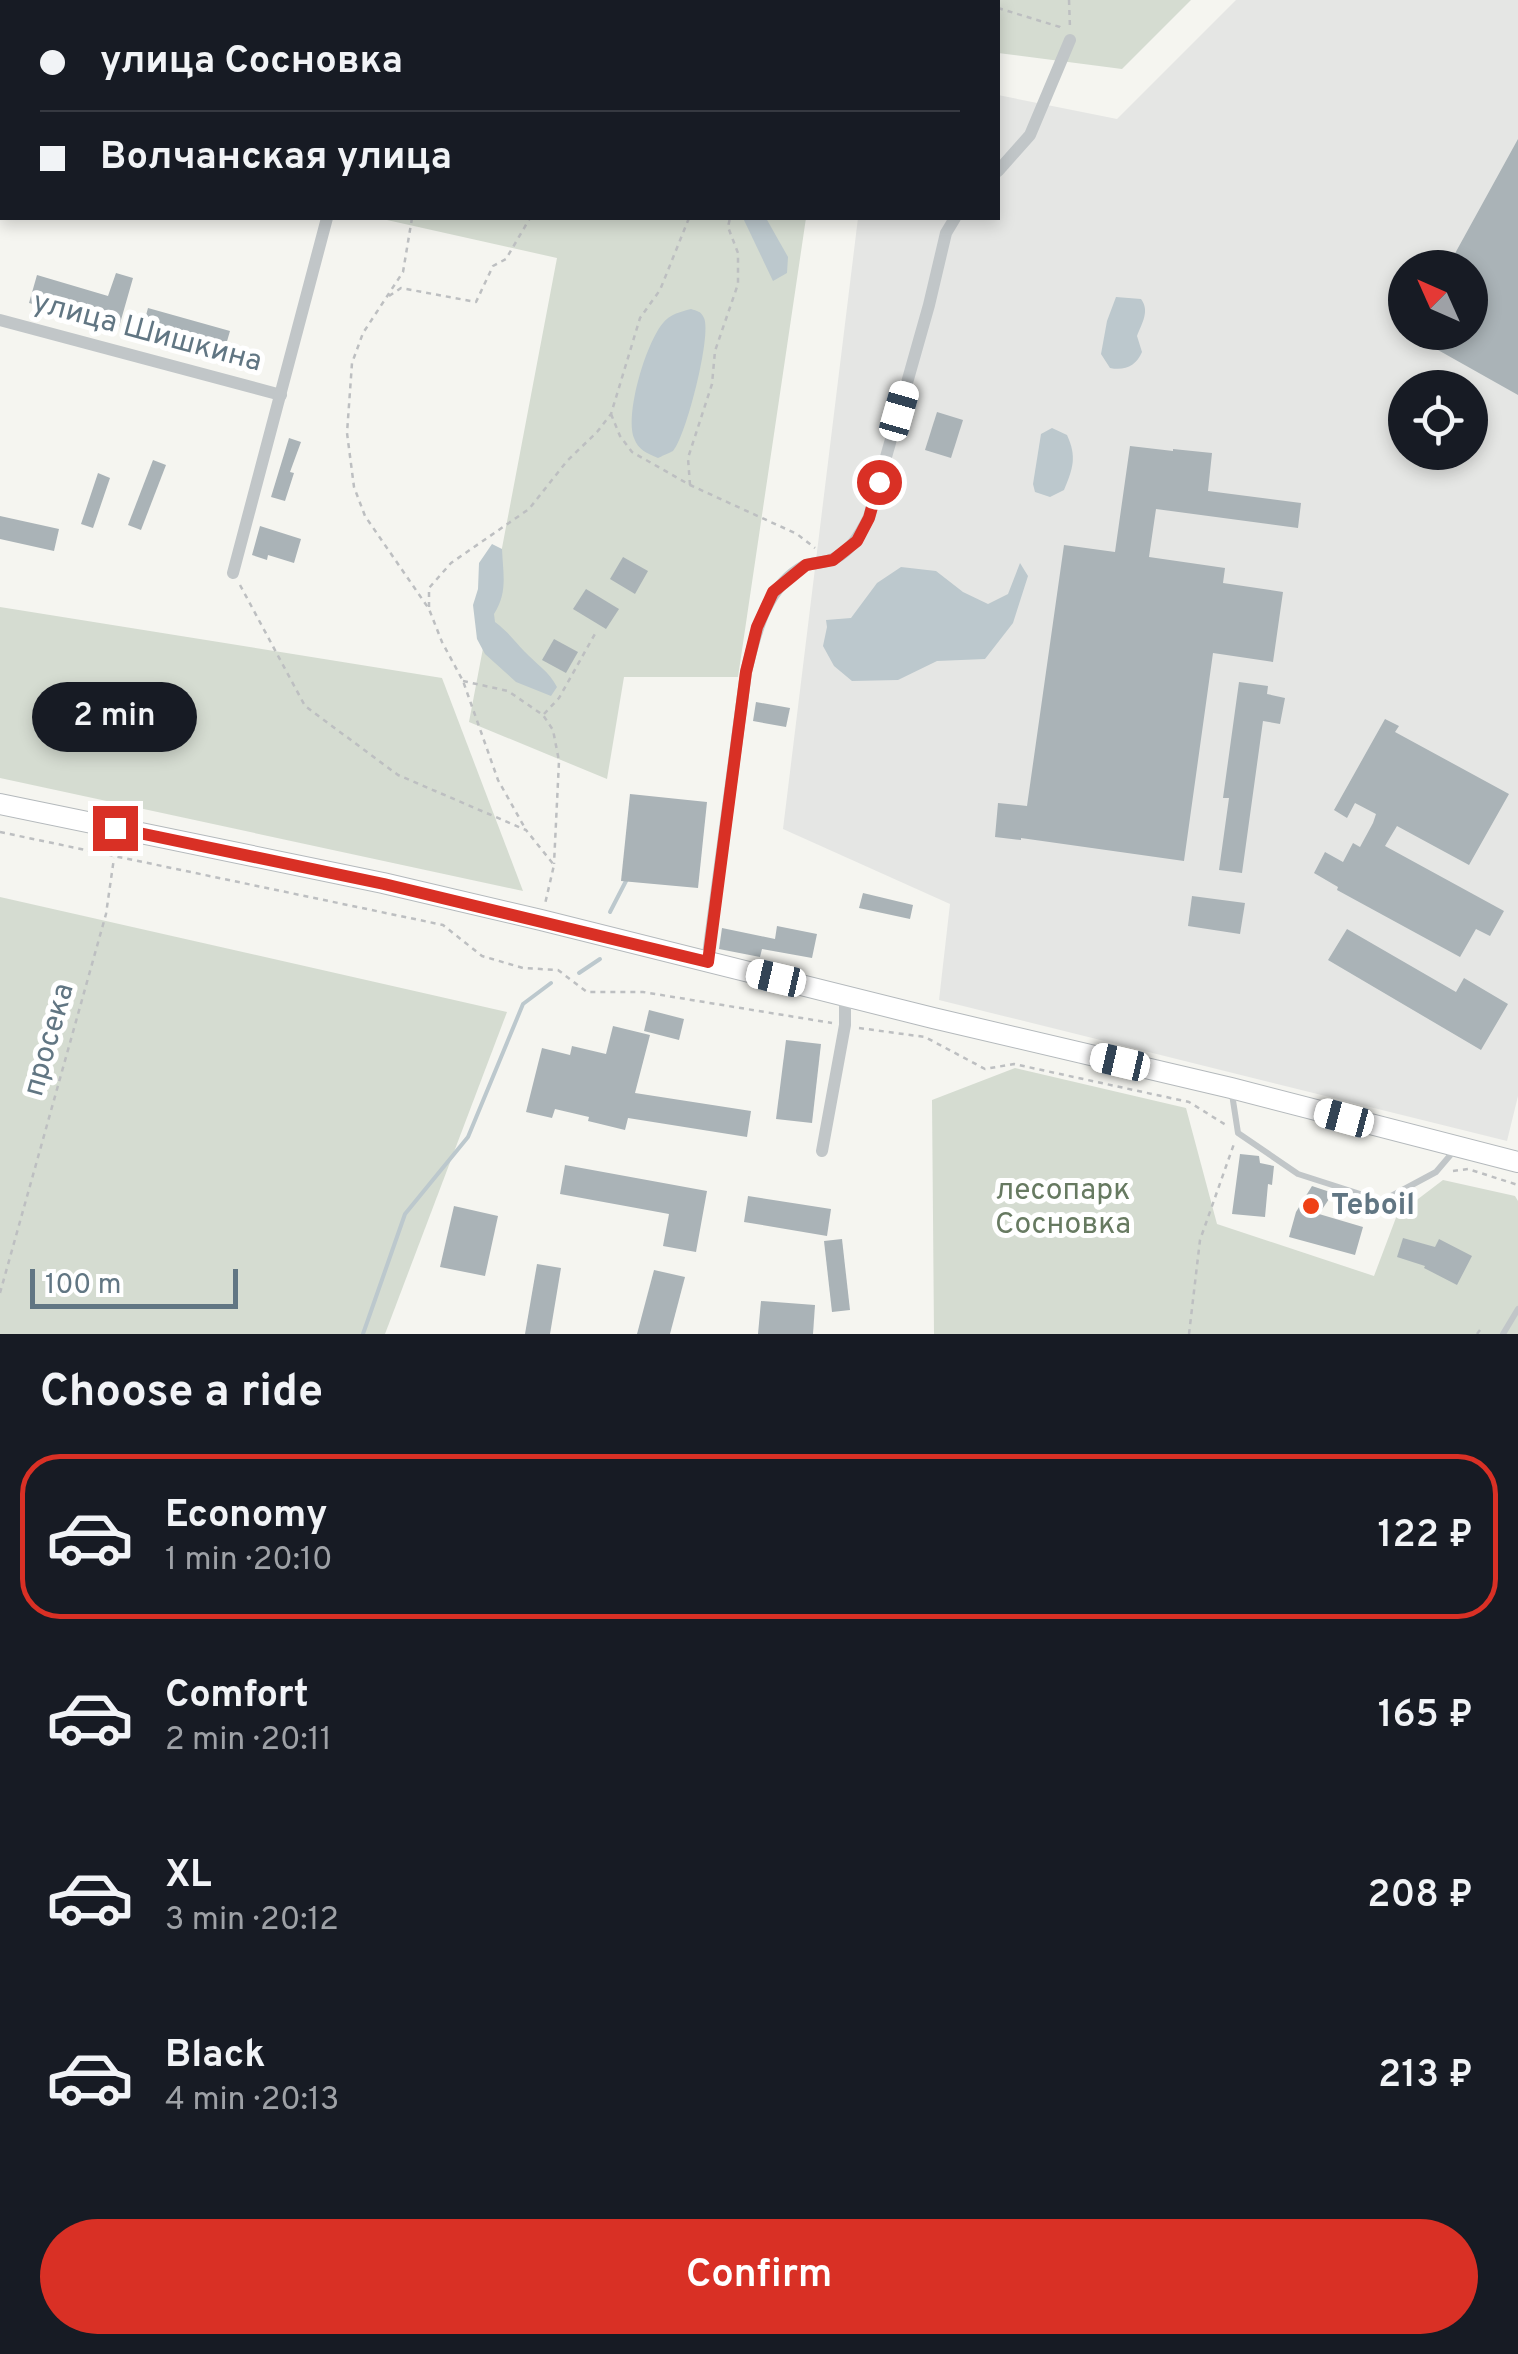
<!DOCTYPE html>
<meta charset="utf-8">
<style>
body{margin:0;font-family:Overpass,sans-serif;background:#242831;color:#f1f3f6;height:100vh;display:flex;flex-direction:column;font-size:38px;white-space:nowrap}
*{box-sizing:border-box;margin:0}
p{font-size:32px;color:#9ea1a6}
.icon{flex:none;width:55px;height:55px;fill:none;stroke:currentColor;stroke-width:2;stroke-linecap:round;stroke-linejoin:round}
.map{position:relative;height:1334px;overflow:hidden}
.side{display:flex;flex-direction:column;background:#171b24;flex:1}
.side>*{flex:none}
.hud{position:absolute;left:0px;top:0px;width:1000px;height:220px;box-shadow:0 5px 15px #0003;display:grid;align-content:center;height:220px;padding:0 40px;background:#171b24}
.needle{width:65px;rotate:315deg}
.controls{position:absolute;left:1388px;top:250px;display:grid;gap:20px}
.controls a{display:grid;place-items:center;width:100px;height:100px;border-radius:50%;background:#171b24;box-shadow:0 5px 15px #0003;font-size:50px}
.scale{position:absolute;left:30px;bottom:25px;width:208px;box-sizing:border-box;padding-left:10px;border:5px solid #617683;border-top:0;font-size:28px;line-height:35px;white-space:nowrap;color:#617683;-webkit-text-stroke:8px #fff;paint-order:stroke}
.end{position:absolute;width:45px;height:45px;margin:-22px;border:12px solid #d93025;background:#fff;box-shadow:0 0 0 5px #fff}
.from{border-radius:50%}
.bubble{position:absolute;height:70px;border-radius:35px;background:#171b24;box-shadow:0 5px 15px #0003;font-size:32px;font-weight:600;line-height:70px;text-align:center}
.car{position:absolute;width:30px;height:60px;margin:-30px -15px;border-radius:12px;box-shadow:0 0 8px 2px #0007;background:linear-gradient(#fff 24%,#345 0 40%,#fff 0 76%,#345 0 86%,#fff 0)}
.hud b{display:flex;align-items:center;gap:35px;height:95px;font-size:38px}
.hud b+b{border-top:2px solid #363941}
.hud i{width:25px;height:25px;background:#f1f3f6}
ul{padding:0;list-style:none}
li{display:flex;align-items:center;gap:30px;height:165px;margin:0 20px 15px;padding:0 20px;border:5px solid transparent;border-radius:40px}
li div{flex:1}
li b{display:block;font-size:38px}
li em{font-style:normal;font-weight:600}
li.on{border-color:#d93025}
li>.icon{width:90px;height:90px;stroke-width:1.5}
h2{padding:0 40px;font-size:45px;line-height:120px}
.action{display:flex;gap:20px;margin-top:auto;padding:20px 40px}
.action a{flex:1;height:115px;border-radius:60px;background:#d93025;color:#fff;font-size:40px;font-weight:600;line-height:115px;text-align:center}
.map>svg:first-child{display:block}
.built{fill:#e5e6e4;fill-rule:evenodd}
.green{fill:#d5dcd1}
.water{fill:#bcc8cd}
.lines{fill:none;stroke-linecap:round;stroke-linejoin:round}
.stream{stroke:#bcc8cd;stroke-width:4}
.building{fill:#aab3b7}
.primary-casing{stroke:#b4b9bc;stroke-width:22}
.path{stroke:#bdbfc1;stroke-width:2.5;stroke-dasharray:5 5;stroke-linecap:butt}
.service{stroke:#c1c6c8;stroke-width:6}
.minor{stroke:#c1c6c8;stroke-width:12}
.primary{stroke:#fff;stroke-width:20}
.route{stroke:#d93025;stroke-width:12}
.poi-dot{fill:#ef4016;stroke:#fff;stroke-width:4}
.labels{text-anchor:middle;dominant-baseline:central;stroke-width:10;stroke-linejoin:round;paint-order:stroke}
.street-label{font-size:30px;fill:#617683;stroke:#fff}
.park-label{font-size:30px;fill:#677a61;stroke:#fff}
.poi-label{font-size:30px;font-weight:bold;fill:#617683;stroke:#fff;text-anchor:start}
</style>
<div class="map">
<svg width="1518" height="1334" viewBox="0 0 1518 1334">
<rect width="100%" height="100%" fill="#f5f5f0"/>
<path class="built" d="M1236,0h282v1096l-11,45 -568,-141 11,-96 -167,-75 75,-611h140v-123l119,24zM1405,268h65v64h-65zM1405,388h65v64h-65z"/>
<g class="green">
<polygon points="0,0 1191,0 1122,69 998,53 998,2 2,2 2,135 0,138"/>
<polygon points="378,218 806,218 738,677 624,677 607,779 469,722 557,258"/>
<polygon points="0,607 442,678 523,891 0,778"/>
<polygon points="0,897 507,1012 385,1334 0,1334"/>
<polygon points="1015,1068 1186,1108 1217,1224 1374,1276 1397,1215 1443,1180 1515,1196 1518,1201 1518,1334 934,1334 932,1100"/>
</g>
<g class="water">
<polygon points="743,218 766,218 788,257 787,273 773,281"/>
<path d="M1116,297l25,2c9,12 1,24 -4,37l5,16c-6,14 -17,19 -32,16l-9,-14 6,-33z"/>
<path d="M691,309c6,2 10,2 13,9 8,17 -18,119 -31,133 -2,1 -13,6 -15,7 -11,-5 -20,-8 -24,-20 -9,-25 12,-95 29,-115 7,-9 17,-11 28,-14z"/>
<path d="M1052,428l15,7c10,22 6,33 -3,55l-14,7 -15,-5 -2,-8 8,-50z"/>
<path d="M492,544l10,5c1,25 6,43 -8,65l1,8c12,9 19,18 29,29 12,13 25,20 33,36l-6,9 -35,-14 -31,-28 -8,-15 -4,-34 5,-16 1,-26z"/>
<polygon points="1020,563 1028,576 1013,623 985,659 937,661 898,680 852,681 834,666 823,646 827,627 826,620 851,618 877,583 901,567 936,571 963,592 988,604 1008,594"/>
</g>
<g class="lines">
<g class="stream">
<polyline points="610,912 627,879"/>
<polyline points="579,973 600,959"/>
<polyline points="363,1334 405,1214 468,1137 523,1004 551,983"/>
</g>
</g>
<g class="building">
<polygon points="1518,139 1518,395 1406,332 1470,332 1470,268 1447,268"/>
<polygon points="116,273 133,278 119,327 29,303 37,275 108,296"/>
<polygon points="148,308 230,331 223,355 189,346 190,342 142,330"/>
<polygon points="937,412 963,420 951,458 925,450"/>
<polygon points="289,438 301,442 290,472 294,473 285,501 271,497"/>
<polygon points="1130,446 1173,451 1173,449 1212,453 1208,491 1301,503 1298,528 1156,509 1149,557 1225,568 1223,583 1283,592 1273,662 1213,653 1184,861 1021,838 1021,840 995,837 998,803 1027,806 1064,545 1115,552"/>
<polygon points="153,460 166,465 141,530 128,525"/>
<polygon points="98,473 110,478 93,528 81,524"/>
<polygon points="0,516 59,529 54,551 0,539"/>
<polygon points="260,526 301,539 294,563 268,555 267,560 252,555"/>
<polygon points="623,557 648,571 635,594 610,579"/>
<polygon points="586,589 619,609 606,629 573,609"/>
<polygon points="554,639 578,652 566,673 542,660"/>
<polygon points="1239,682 1268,686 1267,694 1285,698 1280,724 1263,721 1242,873 1219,870 1229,798 1223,798"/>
<polygon points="756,702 790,708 786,727 753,721"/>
<polygon points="1385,719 1399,726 1395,732 1509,794 1469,865 1397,826 1385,846 1504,911 1490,936 1476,929 1460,957 1337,890 1338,887 1314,873 1325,852 1343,862 1353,843 1360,847 1373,823 1376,814 1355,803 1347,818 1334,810"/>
<polygon points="630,794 707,802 698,888 621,881"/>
<polygon points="863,893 913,905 910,919 859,908"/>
<polygon points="1192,896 1245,903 1240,934 1188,926"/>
<polygon points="777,926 817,934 812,958 762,949 760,957 719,949 722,928 775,939"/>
<polygon points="1347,929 1456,992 1464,978 1508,1004 1481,1050 1328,960"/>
<polygon points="649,1010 684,1019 679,1040 644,1031"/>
<polygon points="613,1026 650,1035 635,1093 751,1111 747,1137 628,1118 625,1130 588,1121 589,1117 555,1109 552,1118 526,1112 542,1048 570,1055 572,1046 606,1054"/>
<polygon points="786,1040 821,1044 812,1123 776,1119"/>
<polygon points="1240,1154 1259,1156 1260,1163 1274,1166 1272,1185 1268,1184 1265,1217 1232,1214"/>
<polygon points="565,1165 707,1191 696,1252 663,1246 669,1214 560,1194"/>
<polygon points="1312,1186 1333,1193 1319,1214 1363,1227 1355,1255 1289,1237 1296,1212"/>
<polygon points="748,1196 831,1209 827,1236 744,1222"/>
<polygon points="454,1206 498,1216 485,1276 440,1267"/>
<polygon points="1403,1238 1435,1247 1439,1239 1472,1256 1457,1285 1424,1268 1425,1266 1397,1257"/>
<polygon points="842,1239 850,1310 832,1312 824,1241"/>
<polygon points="537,1264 561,1268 550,1334 525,1334"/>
<polygon points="654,1270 685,1277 670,1334 637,1334"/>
<polygon points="761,1301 815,1305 813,1334 758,1334"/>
</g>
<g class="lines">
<g class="primary-casing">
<polyline id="primary" points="0,804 383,883 541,920 933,1018 1231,1088 1518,1162"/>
</g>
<g class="path">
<polyline points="418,0 418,2"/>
<polyline points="546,0 563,2"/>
<polyline points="971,0 980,2"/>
<polyline points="1069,0 1070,28"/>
<polyline points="432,2 434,0"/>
<polyline points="680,2 680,0"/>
<polyline points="902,2 903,0"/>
<polyline points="998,8 1060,27 1063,31"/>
<polyline points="412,218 403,272 363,333 352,363 347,433 354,487 365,516 429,609 442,642 463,681 498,780 526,830"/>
<polyline points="389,296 401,288 476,302 493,266 506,259 530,218"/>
<polyline points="611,414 620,436 632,452 690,485 797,534 815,548"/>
<polyline points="690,485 688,458 712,384 715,351 738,284 738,253 728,227 730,218"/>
<polyline points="240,585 305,706 398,775 526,830 554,865 545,904"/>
<polyline points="429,607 429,588 451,563 529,509 567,461 597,432 611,414 640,318 660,290 689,218"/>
<polyline points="463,681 508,691 543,715 553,730 559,761 554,864"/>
<polyline points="544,714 559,698 596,632"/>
<polyline points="0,832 443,925 482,956 523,968 558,970 587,992 643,992 832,1023"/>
<polyline points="859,1028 925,1037 985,1069 1014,1064 1189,1102 1226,1125"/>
<polyline points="1453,1171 1468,1169 1518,1185"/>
<polyline points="0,1293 106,914 114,858"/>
<polyline points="1189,1334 1200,1240 1235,1141"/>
<polyline points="1477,1334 1480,1330"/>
</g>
<g class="service">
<polyline points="1232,1094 1238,1133 1298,1174 1382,1201 1436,1172 1453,1152"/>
<polyline points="1503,1334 1518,1309"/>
</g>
<g class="minor">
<polyline points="998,171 1030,135 1070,40"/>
<polyline points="0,320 281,395"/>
<polyline points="233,573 327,218"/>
<path d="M707,962l39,-290c10,-40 19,-84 58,-106 7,-3 16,-3 23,-5 21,-5 33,-26 42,-44l60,-212 17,-72 9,-15"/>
<polyline points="822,1151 845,1025 845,995"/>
</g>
<use href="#primary" class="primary"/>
</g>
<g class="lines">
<polyline class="route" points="115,828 384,884 708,962 746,672 757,627 773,592 806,565 833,560 857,541 869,518 879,482"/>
</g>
<circle class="poi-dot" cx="1311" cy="1206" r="10"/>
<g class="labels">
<g class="street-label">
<text transform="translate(147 333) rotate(15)">улица Шишкина</text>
<text transform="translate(50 1040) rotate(-74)">просека</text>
</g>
<g class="park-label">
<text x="1063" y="1191">лесопарк<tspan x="1063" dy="34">Сосновка</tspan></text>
</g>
<g class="poi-label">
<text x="1331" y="1206">Teboil</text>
</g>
</g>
</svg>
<div class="controls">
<a><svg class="needle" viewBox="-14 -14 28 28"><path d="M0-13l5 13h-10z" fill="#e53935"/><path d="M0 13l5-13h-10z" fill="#9ea1a6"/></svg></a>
<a><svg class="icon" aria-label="locate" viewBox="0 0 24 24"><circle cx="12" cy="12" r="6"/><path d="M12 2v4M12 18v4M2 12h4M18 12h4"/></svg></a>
</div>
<div class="scale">100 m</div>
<i class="end from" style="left:879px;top:482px"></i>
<i class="end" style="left:115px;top:828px"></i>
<div class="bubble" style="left:32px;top:682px;width:165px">2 min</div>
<i class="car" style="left:899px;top:411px;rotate:16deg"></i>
<i class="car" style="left:776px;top:978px;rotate:283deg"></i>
<i class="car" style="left:1120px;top:1062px;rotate:283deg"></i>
<i class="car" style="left:1344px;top:1118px;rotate:285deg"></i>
<div class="hud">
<b><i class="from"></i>улица Сосновка</b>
<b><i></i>Волчанская улица</b>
</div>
</div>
<section class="side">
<h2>Choose a ride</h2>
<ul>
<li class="on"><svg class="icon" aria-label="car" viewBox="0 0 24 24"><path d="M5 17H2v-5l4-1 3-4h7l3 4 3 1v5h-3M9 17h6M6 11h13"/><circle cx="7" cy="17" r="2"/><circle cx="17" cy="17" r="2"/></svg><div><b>Economy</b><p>1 min · 20:10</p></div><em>122 ₽</em></li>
<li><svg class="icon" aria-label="car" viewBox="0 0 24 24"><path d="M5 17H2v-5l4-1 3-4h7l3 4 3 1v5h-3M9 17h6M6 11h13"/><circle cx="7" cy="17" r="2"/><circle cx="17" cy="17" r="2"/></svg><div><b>Comfort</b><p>2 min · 20:11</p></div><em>165 ₽</em></li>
<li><svg class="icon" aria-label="car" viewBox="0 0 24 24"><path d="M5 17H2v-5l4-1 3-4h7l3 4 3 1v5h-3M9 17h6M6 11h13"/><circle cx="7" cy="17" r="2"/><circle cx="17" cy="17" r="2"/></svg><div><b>XL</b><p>3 min · 20:12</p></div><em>208 ₽</em></li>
<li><svg class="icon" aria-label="car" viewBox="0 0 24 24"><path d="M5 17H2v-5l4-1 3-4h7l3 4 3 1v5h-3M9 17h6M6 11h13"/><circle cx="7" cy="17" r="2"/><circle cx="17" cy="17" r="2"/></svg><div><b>Black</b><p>4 min · 20:13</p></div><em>213 ₽</em></li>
</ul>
<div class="action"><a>Confirm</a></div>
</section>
